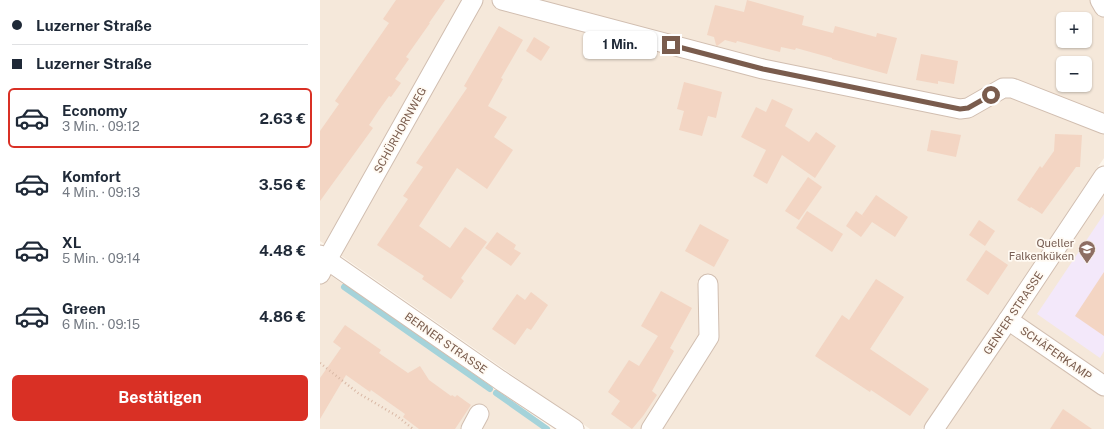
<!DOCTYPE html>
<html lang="de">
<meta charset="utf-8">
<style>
body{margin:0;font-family:"Public Sans",sans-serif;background:#f2f2f3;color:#1f2937;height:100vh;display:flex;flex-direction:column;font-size:15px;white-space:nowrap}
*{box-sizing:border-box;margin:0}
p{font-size:13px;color:#747a83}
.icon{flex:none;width:22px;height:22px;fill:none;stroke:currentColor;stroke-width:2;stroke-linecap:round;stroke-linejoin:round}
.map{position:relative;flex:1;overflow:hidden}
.panel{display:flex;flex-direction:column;background:#fff;width:320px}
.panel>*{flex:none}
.banner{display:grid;align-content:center;height:88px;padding:0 12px;background:#fff}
.tools{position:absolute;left:736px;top:12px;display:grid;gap:8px}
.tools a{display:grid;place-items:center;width:36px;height:36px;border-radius:6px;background:#fff;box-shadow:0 1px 3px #0004;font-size:20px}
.end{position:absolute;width:18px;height:18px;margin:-9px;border:5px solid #7a5c4d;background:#fff;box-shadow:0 0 0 2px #fff}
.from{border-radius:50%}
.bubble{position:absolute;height:28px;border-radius:6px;background:#fff;box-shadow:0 1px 3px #0004;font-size:13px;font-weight:700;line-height:28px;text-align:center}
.banner b{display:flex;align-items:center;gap:14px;height:38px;font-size:15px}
.banner b+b{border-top:1px solid #e0e1e3}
.banner i{width:10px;height:10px;background:#1f2937}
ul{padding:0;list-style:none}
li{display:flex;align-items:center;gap:12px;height:60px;margin:0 8px 6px;padding:0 4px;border:2px solid transparent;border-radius:6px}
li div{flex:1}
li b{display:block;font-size:15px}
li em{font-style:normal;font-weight:700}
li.selected{border-color:#d93025}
li>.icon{width:36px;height:36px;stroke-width:1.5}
.action{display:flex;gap:8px;margin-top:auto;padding:8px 12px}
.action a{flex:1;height:46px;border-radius:6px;background:#d93025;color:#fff;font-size:16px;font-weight:700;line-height:46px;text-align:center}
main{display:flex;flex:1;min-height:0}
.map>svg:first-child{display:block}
.residential{fill:#f5e8da;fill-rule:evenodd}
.education{fill:#f3e8fa}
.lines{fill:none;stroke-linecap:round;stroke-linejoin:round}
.stream{stroke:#a5d3da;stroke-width:6}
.building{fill:#f3d5c3}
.minor-casing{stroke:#d1beb0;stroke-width:21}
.path{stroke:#d9b8a5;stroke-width:2.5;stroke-dasharray:1 3;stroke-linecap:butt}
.minor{stroke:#fff;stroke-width:19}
.route{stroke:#7a5c4d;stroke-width:5}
.labels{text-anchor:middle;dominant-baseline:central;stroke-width:3.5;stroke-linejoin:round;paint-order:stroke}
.street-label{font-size:11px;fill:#7a5c4d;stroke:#fffaf3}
.education-label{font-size:11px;fill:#785e54;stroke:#fffaf3;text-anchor:end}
</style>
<main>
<section class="panel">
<div class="banner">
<b><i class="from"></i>Luzerner Straße</b>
<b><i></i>Luzerner Straße</b>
</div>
<ul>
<li class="selected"><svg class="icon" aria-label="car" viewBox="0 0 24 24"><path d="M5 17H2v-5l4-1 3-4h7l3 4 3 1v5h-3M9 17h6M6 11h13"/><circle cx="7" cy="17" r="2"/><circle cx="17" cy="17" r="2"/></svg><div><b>Economy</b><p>3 Min. · 09:12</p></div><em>2.63 €</em></li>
<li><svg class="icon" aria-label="car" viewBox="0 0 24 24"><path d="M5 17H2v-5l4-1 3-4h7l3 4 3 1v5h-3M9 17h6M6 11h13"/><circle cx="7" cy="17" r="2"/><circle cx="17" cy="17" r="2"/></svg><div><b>Komfort</b><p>4 Min. · 09:13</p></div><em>3.56 €</em></li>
<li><svg class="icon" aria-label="car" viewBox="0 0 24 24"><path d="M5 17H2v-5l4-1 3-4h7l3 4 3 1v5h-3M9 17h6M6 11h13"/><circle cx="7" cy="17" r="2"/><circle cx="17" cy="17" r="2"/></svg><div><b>XL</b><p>5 Min. · 09:14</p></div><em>4.48 €</em></li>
<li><svg class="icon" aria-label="car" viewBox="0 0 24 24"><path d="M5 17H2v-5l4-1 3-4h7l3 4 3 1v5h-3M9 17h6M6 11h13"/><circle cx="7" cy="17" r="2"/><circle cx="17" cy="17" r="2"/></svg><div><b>Green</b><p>6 Min. · 09:15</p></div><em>4.86 €</em></li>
</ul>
<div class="action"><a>Bestätigen</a></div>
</section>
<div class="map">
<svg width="784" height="429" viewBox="0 0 784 429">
<rect width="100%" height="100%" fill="#fdf6ec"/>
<g class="residential">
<path d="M0,0h784v158l-182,271h-332l-270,-188zM743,19h22v22h-22zM743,63h22v22h-22z"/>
<polygon points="784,183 784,429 622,429"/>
<polygon points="0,268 231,429 0,429"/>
</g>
<polygon class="education" points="784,214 784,351 780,358 717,314"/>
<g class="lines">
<g class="stream">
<polyline points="24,287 170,389"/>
<polyline points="176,393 227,429"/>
</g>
</g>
<g class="building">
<polygon points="76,0 125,0 109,23 110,23 86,57 89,59 75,79 81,83 71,97 69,96 59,110 49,125 53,128 0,201 0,131 19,104 15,101 69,23 63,19"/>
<polygon points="427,0 484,16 482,25 513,33 515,26 556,37 557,33 577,38 567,74 512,59 512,58 476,48 475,50 461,47 460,52 417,41 416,43 405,40 397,46 396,45 394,37 387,35 395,5 424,12"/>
<polygon points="179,26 203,40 181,78 183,79 168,106 187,117 174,137 193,150 167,189 137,168 99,226 130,248 145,227 167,242 141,278 144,281 131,299 102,279 104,276 57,245 88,199 83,196 103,167 96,163 147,88 144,86"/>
<polygon points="214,37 230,47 221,61 206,51"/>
<polygon points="601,54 638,61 634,84 618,81 618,84 596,80"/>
<polygon points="364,82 402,92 396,118 388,116 382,136 359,130 364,111 357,109"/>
<polygon points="452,99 473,109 465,126 489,142 496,132 516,146 495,178 462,155 447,184 433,176 446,150 421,137 436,107 446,112"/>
<polygon points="611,130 641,135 636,157 607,151"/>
<polygon points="735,134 762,135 760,167 756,167 722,214 711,207 710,208 697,200 720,166 722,168 734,151"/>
<polygon points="488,177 502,187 479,220 465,211"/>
<polygon points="556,195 588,217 575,237 552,222 541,237 526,226 536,211 546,218 542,215"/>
<polygon points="487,211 523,234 512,252 476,228"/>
<polygon points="659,220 675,231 665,246 649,235"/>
<polygon points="380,224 409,240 394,267 365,251"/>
<polygon points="177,232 196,245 194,249 201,253 191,266 165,248"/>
<polygon points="666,250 688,265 668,295 646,280"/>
<polygon points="784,272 784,336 755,316"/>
<polygon points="556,279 584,297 550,349 609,389 590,416 551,390 550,392 495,356 522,315 529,320"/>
<polygon points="341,291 372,308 350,348 354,351 332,391 337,395 323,416 312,429 291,414 300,401 288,392 309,360 319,366 338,336 321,326"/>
<polygon points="211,292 228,305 211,330 207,328 195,345 172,329 197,294 205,300"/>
<polygon points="25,325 61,350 59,353 88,373 100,366 109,380 131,396 132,395 135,397 137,395 151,405 135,429 99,429 83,417 85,414 51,390 50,392 26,375 0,419 0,378 21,348 13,342"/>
<polygon points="743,409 772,429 730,429"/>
</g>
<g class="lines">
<g class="minor-casing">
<g id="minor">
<polyline points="182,0 443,69 640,109 648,108 683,88 692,88 784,124"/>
<polyline points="780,0 784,7"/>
<polyline points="0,255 180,380 254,429"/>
<polyline points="0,274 7,260 153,0"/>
<polyline points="688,320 784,386"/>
<polyline points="151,429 159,414"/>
<polyline points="331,429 389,337 388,284"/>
<polyline points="614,429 688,320 784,176"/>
</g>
</g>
<polyline class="path" points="0,363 38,393 77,416 93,429"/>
<use href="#minor" class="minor"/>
</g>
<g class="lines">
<polyline class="route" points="351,45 443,69 640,109 648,108 671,95"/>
</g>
<defs>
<g id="school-pin" transform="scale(0.9)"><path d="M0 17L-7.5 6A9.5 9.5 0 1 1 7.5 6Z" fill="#8d6e63" stroke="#fffaf3"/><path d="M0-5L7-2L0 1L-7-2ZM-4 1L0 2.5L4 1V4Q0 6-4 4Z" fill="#fff"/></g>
</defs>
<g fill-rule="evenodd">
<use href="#school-pin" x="767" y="249"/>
</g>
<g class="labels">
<g class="street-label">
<text transform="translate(80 130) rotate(-61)">SCHÜRHORNWEG</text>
<text transform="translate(693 313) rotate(-56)">GENFER STRASSE</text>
<text transform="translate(126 343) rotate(35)">BERNER STRASSE</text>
<text transform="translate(736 353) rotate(35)">SCHÄFERKAMP</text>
</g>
<g class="education-label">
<text x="754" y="243">Queller<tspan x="754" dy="13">Falkenküken</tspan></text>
</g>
</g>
</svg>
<div class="tools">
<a>+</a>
<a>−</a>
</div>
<i class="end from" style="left:671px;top:95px"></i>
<i class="end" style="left:351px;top:45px"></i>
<div class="bubble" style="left:263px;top:31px;width:74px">1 Min.</div>
</div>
</main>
